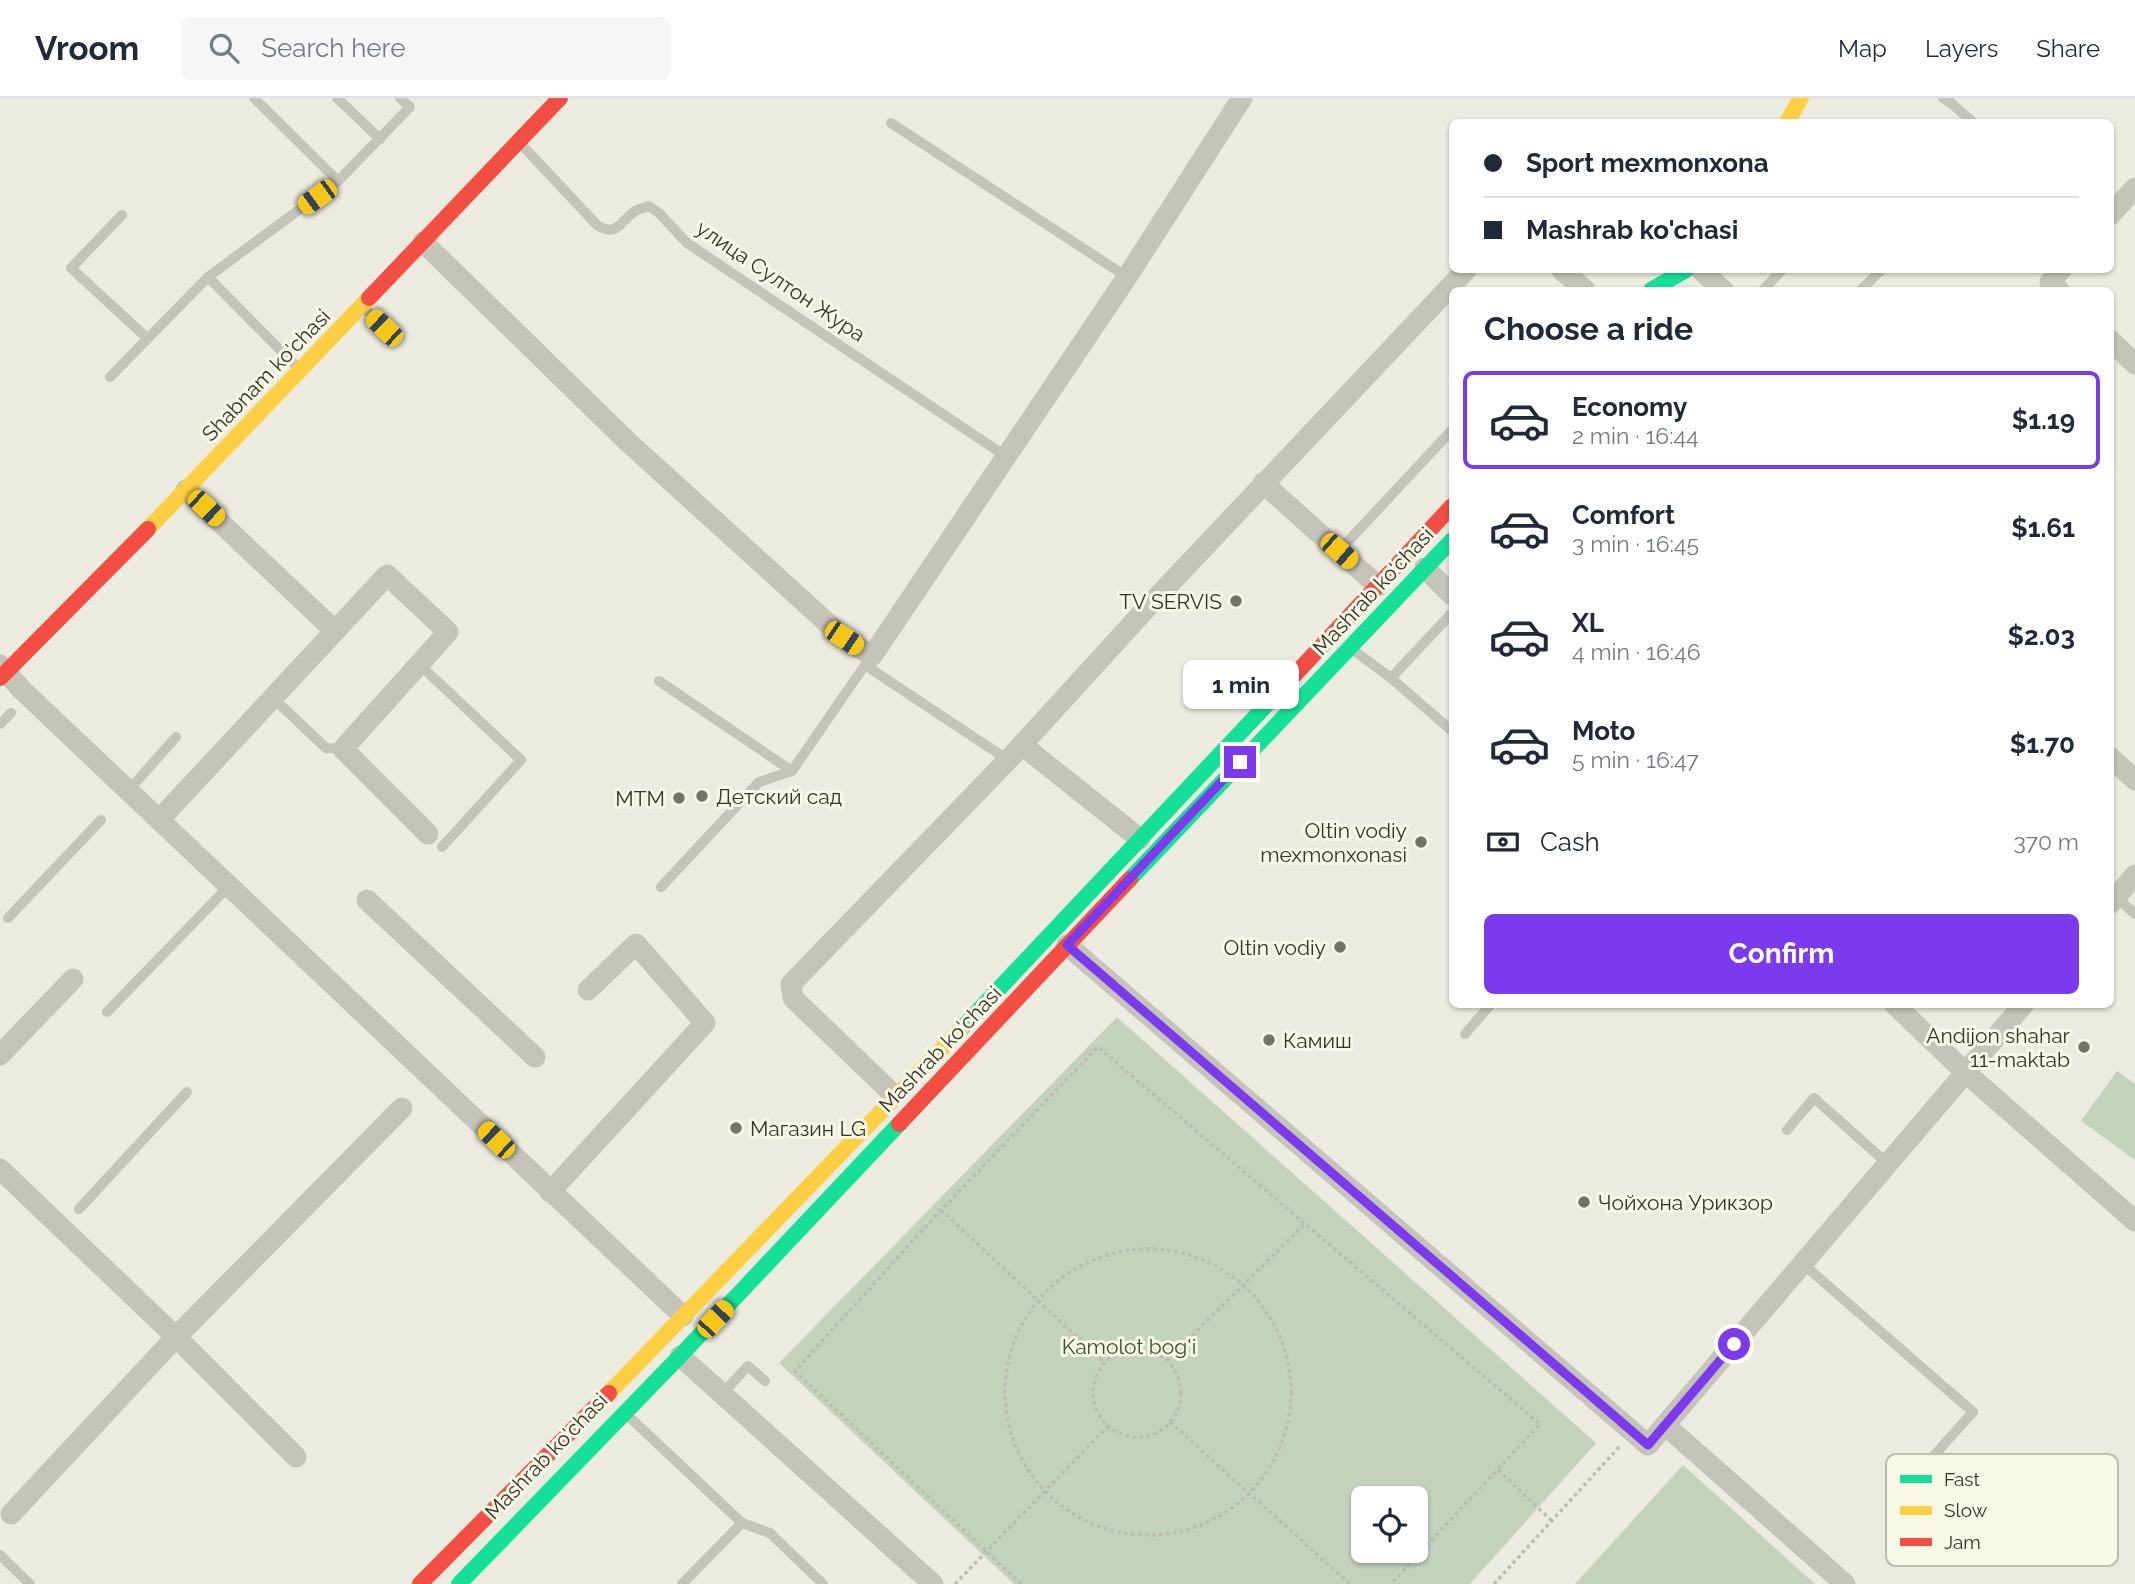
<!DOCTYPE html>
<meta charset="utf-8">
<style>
body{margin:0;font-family:Raleway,sans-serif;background:#f6f6f7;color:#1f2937;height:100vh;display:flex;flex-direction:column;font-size:26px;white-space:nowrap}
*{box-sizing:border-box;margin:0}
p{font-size:23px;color:#747a83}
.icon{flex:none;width:38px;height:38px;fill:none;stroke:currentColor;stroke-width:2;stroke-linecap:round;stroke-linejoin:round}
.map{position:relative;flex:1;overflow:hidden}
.panel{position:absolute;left:1449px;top:189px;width:665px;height:721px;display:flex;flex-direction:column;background:#fff;border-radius:10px;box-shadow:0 2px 5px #0004}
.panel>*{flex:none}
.banner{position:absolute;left:1449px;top:21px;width:665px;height:154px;border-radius:10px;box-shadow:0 2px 5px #0004;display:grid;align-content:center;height:154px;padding:0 35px;background:#fff}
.tools{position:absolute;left:1351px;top:1388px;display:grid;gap:14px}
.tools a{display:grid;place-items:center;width:77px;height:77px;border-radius:10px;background:#fff;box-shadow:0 2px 5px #0004;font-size:35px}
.end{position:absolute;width:32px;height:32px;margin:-16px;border:9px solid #7c3aed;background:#fff;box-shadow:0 0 0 4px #fff}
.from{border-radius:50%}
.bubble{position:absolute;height:49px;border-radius:10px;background:#fff;box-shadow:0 2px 5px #0004;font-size:23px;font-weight:700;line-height:49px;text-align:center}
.car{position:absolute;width:21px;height:42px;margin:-21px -10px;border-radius:9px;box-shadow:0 0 5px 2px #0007;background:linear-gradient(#f5c518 24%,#345 0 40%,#f5c518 0 76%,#345 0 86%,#f5c518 0)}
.banner b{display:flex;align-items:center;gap:24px;height:66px;font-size:26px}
.banner b+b{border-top:2px solid #e0e1e3}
.banner i{width:18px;height:18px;background:#1f2937}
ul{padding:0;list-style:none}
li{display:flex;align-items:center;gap:21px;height:98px;margin:0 14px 10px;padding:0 21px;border:4px solid transparent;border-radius:10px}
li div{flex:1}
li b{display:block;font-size:26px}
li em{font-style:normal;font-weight:700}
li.current{border-color:#7c3aed}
li>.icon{width:63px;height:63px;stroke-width:1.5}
h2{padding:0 35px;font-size:32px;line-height:84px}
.pay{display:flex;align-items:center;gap:18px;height:77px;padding:0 35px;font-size:26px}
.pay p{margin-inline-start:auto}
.primary-button{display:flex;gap:14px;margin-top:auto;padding:14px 35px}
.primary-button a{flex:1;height:80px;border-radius:10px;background:#7c3aed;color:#fff;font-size:28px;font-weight:700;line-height:80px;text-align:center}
header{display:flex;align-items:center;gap:42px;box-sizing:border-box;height:98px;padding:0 35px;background:#fff;border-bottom:2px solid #e0e1e3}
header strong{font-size:33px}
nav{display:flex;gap:38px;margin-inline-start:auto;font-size:24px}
.search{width:490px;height:63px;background:#f6f6f7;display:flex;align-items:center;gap:18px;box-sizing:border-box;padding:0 24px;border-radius:10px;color:#747a83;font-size:26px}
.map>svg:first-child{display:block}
.green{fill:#c3d3bb;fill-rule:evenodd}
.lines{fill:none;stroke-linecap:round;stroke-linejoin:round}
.path{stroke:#bdbcb2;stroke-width:3.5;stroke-dasharray:3.5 3.5;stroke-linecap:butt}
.lane{stroke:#c5c4b9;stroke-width:10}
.street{stroke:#c5c4b9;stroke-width:21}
.fast{stroke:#16e098;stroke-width:16}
.slow{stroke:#ffcf43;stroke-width:16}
.jam{stroke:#f24e42;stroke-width:16}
.route{stroke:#7c3aed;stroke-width:9}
.poi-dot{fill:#757368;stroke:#f8f8e7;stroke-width:2.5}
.labels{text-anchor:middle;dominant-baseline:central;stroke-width:6;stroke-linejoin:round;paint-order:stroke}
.street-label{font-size:21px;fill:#353228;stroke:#f8f8e7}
.poi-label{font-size:21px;fill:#353228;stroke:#f8f8e7;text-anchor:end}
.park-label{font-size:21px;fill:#33522d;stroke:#f8f8e7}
.key{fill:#f8f8e7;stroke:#bebdae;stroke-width:2}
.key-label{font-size:19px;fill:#353228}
</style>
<header>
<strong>Vroom</strong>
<div class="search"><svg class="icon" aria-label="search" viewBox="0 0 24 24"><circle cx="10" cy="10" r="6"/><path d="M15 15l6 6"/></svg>Search here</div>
<nav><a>Map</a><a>Layers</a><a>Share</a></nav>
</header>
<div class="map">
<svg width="2135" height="1486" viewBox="0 0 2135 1486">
<rect width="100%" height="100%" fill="#ebebe0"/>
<g class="green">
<path d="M1117,919l479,426 -126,141h-456l-235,-221zM1416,1400v52h-53v-52z"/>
<polygon points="2117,973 2135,986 2135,1062 2081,1023"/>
<polygon points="1683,1367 1815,1486 1575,1486"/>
</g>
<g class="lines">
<g class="path">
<polyline points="941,1112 1105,1265"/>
<circle cx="1148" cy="1294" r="143"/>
<circle cx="1137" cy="1295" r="44"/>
<polyline points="1167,1262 1305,1126"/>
<polyline points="1170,1324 1350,1486"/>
<polyline points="1498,1372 1552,1423"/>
<polyline points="955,1486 1108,1328"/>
<polyline points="1021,1486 795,1273 941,1112 1098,949 1540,1326 1391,1486"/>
<polyline points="1494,1486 1620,1348"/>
</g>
<g class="lane">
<polyline points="254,0 338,83"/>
<polyline points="337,0 380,41"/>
<polyline points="1943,0 1951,5 1973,24"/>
<polyline points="891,25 1127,179"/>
<path d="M519,44l78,83c22,14 24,-7 40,-15 4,-2 8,-2 12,-4l10,7 28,30 320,214"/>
<polyline points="122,117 71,170 147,240"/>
<polyline points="208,179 300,272"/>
<polyline points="1763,192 1782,172"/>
<polyline points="1861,192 1881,172"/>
<polyline points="362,208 384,230"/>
<polyline points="110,279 208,179 338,83 410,9 400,0"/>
<polyline points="1339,453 1452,332"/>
<polyline points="1352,551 1391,580 1452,633"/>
<polyline points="420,567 521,662 442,749"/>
<polyline points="1391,580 1452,515"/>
<polyline points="659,583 792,673 865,567 1008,662"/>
<polyline points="273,600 326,650 343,651"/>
<polyline points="0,626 11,615"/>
<polyline points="128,693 176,639"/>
<polyline points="661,789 759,684 792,673"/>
<polyline points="2116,799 2135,816"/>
<polyline points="8,820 101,722"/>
<polyline points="107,914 229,788"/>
<polyline points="1465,936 1491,906"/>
<polyline points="1787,1032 1814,1000 1888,1066"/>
<polyline points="79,1111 187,994"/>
<polyline points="1803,1166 1973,1314 1928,1364"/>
<polyline points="722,1296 748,1268 765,1283"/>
<polyline points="625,1315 742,1425 770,1435 823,1486"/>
<polyline points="0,1457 30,1486"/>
<polyline points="682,1486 742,1425"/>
</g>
<g class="street">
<polyline points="2110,117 2135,90"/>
<polyline points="423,144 629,345 844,540 872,558 1127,179 1242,0"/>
<polyline points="1562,172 1585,192"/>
<polyline points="1701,172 1723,192"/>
<polyline points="2059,192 2050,184 2061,172"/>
<polyline points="2110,242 2135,266"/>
<polyline points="1263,385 1378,488"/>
<polyline points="1425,470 1452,497"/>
<polyline points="335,533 387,477 448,534 343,651 428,736"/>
<polyline points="0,567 21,591 683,1218"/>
<polyline points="1022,647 1140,741"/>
<polyline points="2110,659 2135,682"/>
<polyline points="159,722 335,533 186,392"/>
<polyline points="367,802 535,959"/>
<polyline points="2110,806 2135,777"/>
<polyline points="1067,847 1648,1347 2024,906"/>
<polyline points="1894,906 1966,975 2135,1123"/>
<polyline points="0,957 73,881"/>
<polyline points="895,998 793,900 791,886 1008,662 1144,513 1466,172"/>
<polyline points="0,1071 176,1239 11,1416"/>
<polyline points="550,1094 705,925 636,846 588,892"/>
<polyline points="680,1258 933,1486"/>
<polyline points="1665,1327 1845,1486"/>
<polyline points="296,1359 176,1239 402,1010"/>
</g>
<g class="fast">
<polyline points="1651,192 1686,172"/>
<polyline points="1130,781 1452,442"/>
<polyline points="961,931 1273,600"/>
<polyline points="459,1486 680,1258 899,1026"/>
</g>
<g class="slow">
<polyline points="1787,24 1801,0"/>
<polyline points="148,431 369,200"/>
<polyline points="609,1295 961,931"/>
</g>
<g class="jam">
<polyline points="369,200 560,0"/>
<polyline points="0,580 148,431"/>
<polyline points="1273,600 1452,408"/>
<polyline points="899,1026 1130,781"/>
<polyline points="420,1486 609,1295"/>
</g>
</g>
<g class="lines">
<polyline class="route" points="1240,664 1067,847 1648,1347 1734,1246"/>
</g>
<g class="poi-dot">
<circle cx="1236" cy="503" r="7"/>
<circle cx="702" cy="698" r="7"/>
<circle cx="679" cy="700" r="7"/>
<circle cx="1421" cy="744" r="7"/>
<circle cx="1340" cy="849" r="7"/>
<circle cx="1269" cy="942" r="7"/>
<circle cx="2084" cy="949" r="7"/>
<circle cx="736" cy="1030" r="7"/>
<circle cx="1584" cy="1104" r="7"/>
</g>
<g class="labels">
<g class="street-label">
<text transform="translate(781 183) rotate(34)">улица Султон Жура</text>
<text transform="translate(266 277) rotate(-46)">Shabnam ko'chasi</text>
<text transform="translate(1373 493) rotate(-47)">Mashrab ko'chasi</text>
<text transform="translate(940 951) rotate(-46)">Mashrab ko'chasi</text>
<text transform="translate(546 1358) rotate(-46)">Mashrab ko'chasi</text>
</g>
<g class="poi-label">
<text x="1222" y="503">TV SERVIS</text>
<text x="716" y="698" text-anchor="start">Детский сад</text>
<text x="665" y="700">MTM</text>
<text x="1407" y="732">Oltin vodiy<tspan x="1407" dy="24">mexmonxonasi</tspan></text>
<text x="1326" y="849">Oltin vodiy</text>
<text x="2070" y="937">Andijon shahar<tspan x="2070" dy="24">11-maktab</tspan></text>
<text x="1283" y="942" text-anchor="start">Камиш</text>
<text x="750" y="1030" text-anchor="start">Магазин LG</text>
<text x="1598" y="1104" text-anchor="start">Чойхона Урикзор</text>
</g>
<g class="park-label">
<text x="1129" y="1248">Kamolot bog'i</text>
</g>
</g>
<rect x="1886" y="1356" width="232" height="112" rx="10" class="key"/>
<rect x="1900" y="1377" width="32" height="8" fill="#16e098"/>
<rect x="1900" y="1408" width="32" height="9" fill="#ffcf43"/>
<rect x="1900" y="1440" width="32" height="8" fill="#f24e42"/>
<g class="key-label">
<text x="1944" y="1388">Fast</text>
<text x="1944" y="1419">Slow</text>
<text x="1944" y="1451">Jam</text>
</g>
</svg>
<div class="tools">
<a><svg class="icon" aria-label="locate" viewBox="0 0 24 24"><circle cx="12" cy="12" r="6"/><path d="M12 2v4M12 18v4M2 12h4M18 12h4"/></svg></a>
</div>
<i class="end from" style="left:1734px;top:1246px"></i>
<i class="end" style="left:1240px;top:664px"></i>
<div class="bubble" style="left:1183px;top:562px;width:116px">1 min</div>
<i class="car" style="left:317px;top:99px;rotate:234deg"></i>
<i class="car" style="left:384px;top:230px;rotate:314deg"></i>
<i class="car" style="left:206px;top:410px;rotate:133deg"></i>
<i class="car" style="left:1339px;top:453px;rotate:131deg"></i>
<i class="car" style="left:844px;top:540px;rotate:124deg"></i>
<i class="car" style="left:496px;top:1042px;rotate:314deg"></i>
<i class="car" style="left:715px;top:1221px;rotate:43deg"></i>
<div class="banner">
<b><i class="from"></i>Sport mexmonxona</b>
<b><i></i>Mashrab ko'chasi</b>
</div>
<section class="panel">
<h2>Choose a ride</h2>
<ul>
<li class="current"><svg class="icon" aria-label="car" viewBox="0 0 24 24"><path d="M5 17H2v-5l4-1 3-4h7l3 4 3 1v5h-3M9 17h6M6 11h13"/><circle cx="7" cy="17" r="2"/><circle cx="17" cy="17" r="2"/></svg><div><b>Economy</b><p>2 min · 16:44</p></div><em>$1.19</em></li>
<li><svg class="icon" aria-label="car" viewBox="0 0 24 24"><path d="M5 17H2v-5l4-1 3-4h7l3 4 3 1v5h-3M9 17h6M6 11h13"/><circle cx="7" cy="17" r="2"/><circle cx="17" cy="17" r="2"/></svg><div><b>Comfort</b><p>3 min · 16:45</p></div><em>$1.61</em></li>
<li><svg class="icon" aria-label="car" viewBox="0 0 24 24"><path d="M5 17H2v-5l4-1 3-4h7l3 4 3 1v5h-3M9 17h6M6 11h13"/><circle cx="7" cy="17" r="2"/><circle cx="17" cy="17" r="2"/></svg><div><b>XL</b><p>4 min · 16:46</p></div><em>$2.03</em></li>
<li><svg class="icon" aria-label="car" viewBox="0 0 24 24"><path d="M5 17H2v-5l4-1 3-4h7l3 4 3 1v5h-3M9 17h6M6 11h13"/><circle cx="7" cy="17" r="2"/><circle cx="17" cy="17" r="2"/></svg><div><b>Moto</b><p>5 min · 16:47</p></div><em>$1.70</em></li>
</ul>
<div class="pay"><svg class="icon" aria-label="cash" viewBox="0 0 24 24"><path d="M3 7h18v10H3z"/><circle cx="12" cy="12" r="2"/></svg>Cash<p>370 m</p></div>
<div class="primary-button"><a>Confirm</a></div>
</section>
</div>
